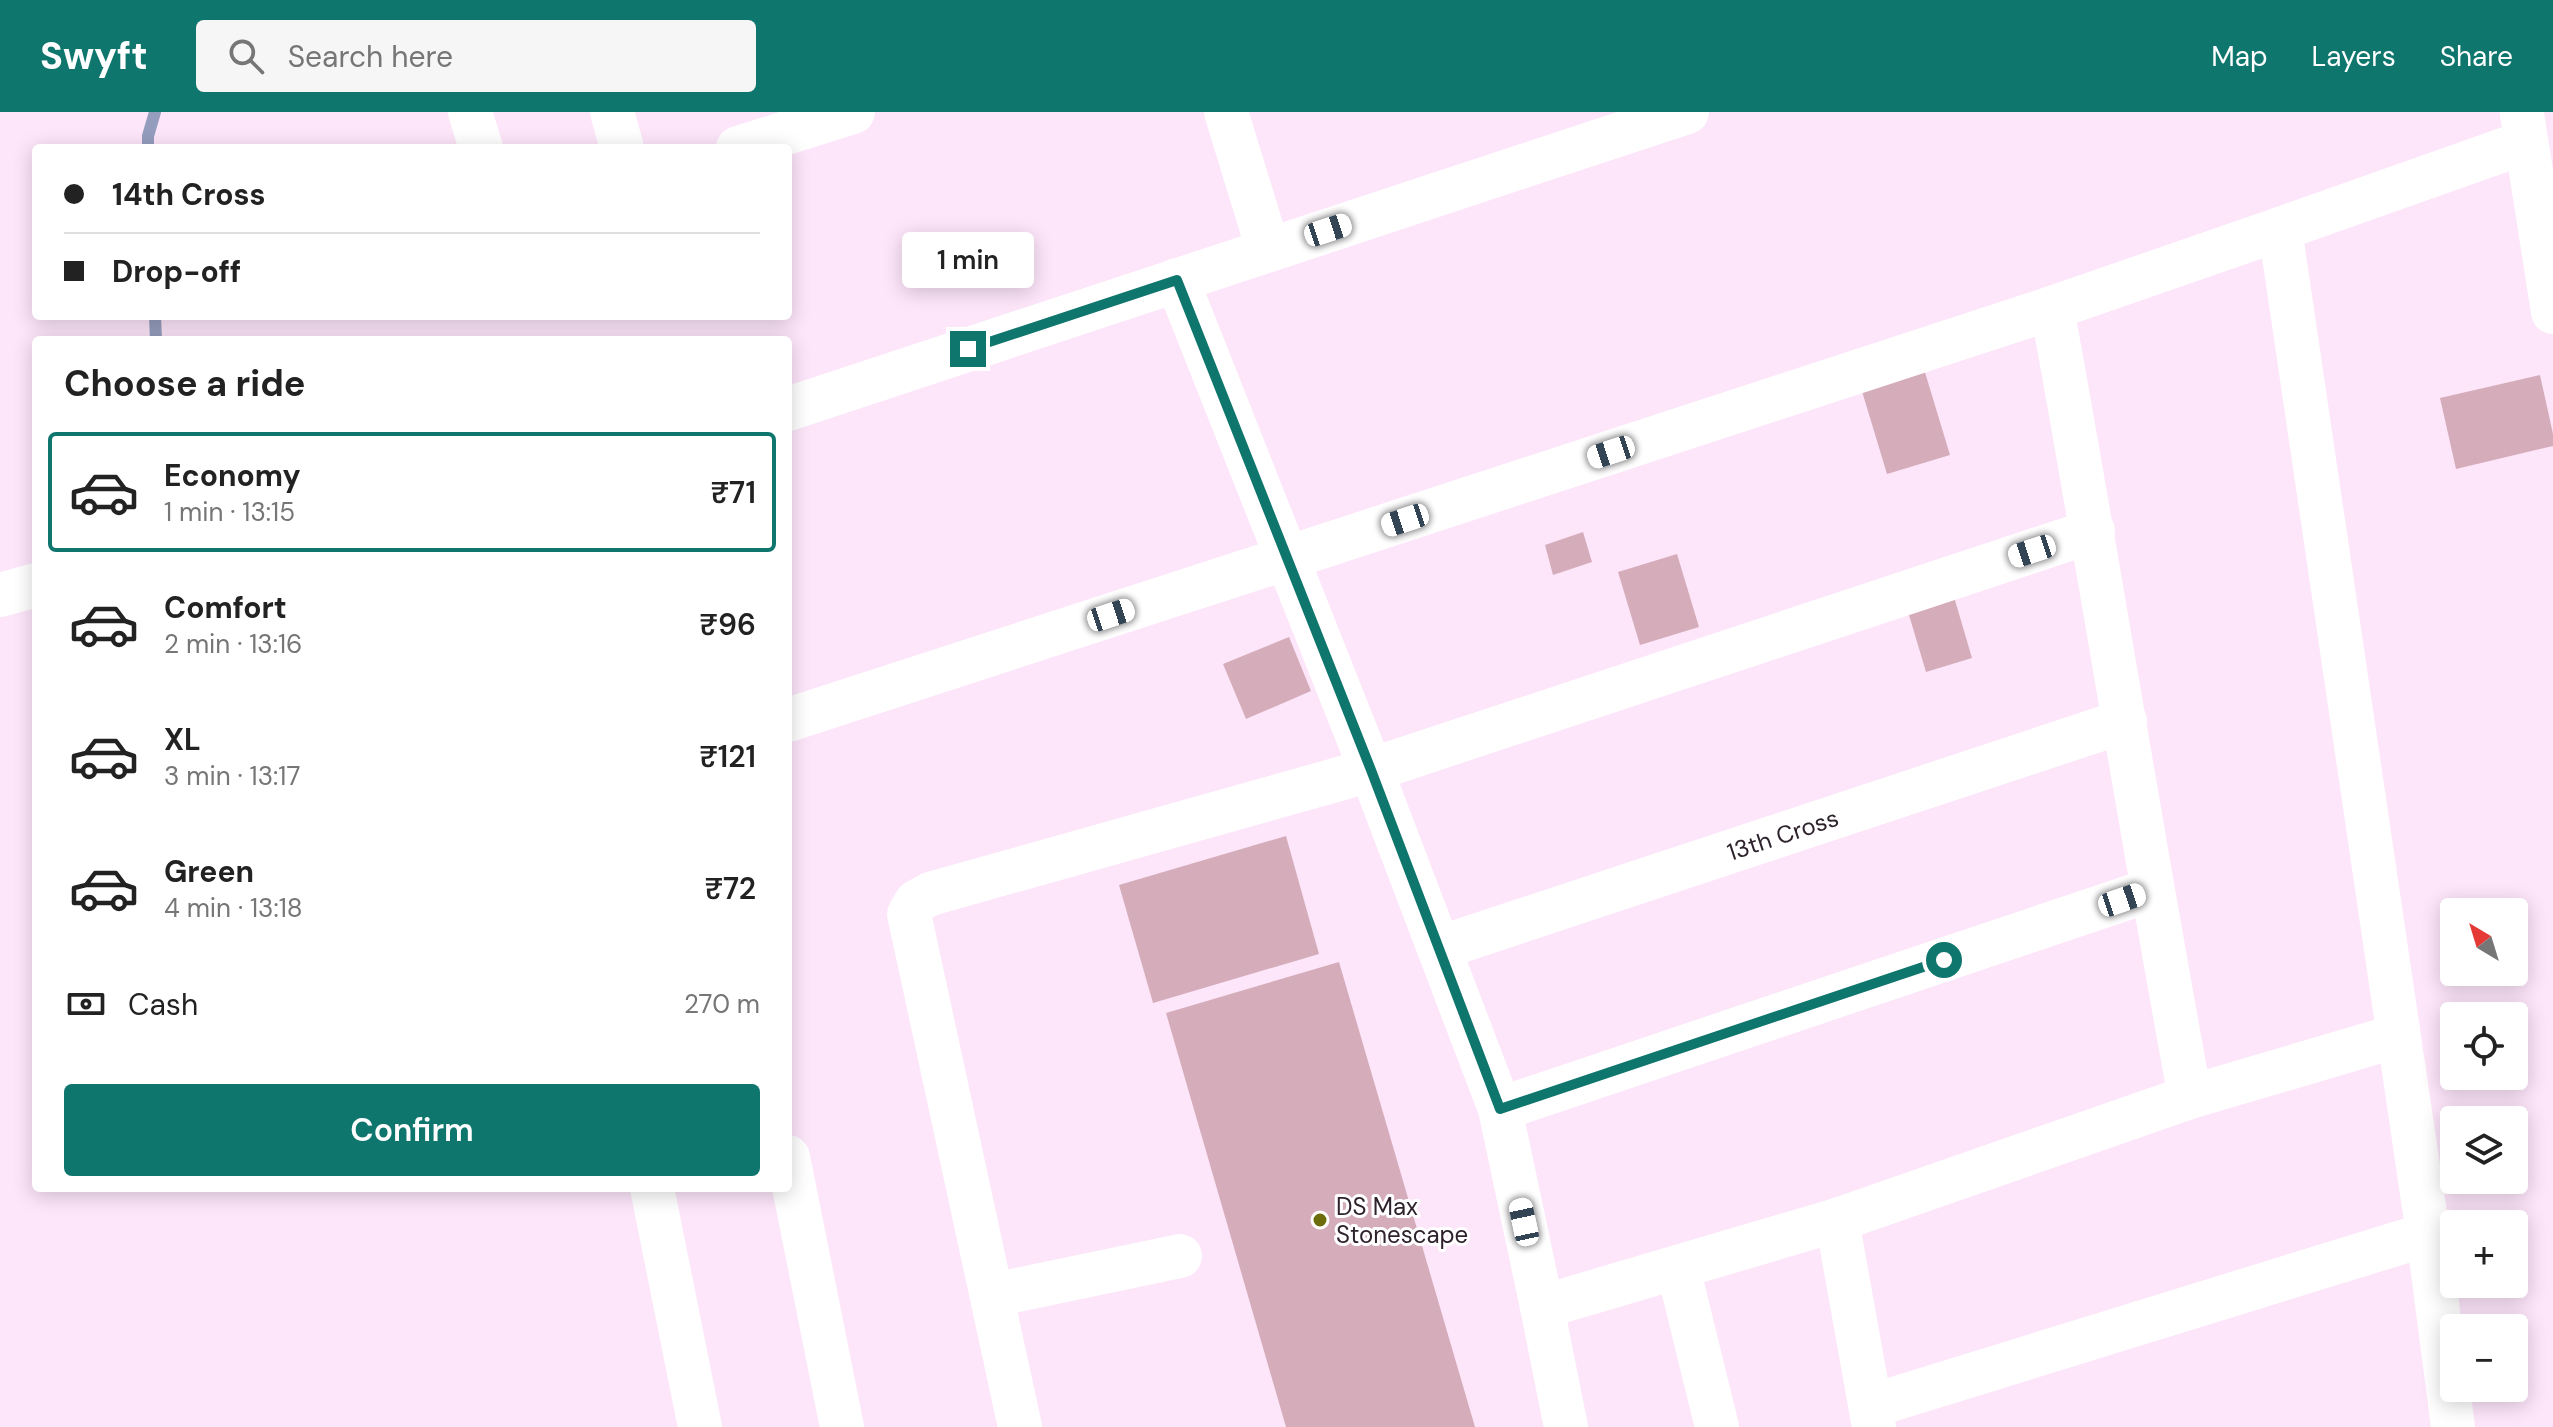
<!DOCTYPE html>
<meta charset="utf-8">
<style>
body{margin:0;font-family:"DM Sans",sans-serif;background:#f6f6f6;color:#222;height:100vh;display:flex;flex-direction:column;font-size:30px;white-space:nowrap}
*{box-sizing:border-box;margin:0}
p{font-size:26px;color:#767676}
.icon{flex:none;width:44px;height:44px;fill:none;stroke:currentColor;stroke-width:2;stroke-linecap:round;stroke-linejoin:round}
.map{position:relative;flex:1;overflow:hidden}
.details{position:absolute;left:32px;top:224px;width:760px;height:856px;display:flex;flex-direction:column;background:#fff;border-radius:8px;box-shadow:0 4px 20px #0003}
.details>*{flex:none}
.hud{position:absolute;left:32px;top:32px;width:760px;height:176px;border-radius:8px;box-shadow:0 4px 20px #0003;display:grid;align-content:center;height:176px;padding:0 32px;background:#fff}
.needle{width:52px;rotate:322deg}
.controls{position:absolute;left:2440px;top:786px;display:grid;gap:16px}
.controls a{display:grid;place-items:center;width:88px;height:88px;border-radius:8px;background:#fff;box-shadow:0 4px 20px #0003;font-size:40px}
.end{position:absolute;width:36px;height:36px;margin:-18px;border:10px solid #0f766e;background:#fff;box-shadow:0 0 0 4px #fff}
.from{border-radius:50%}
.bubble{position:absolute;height:56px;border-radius:8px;background:#fff;box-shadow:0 4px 20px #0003;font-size:26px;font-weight:600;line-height:56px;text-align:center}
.car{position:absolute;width:24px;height:48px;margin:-24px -12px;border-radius:10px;box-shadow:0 0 6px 2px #0007;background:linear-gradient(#fff 24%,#345 0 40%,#fff 0 76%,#345 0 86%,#fff 0)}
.hud b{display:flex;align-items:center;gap:28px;height:76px;font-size:30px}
.hud b+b{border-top:2px solid #e0e0e0}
.hud i{width:20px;height:20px;background:#222}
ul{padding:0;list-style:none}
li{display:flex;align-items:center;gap:24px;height:120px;margin:0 16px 12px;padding:0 16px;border:4px solid transparent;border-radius:8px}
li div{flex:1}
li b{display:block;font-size:30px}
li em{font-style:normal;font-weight:600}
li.active{border-color:#0f766e}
li>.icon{width:72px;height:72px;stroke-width:1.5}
h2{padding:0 32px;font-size:36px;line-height:96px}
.pay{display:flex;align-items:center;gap:20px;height:88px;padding:0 32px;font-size:30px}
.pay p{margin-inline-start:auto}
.primary-button{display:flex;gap:16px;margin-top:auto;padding:16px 32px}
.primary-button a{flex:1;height:92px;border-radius:8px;background:#0f766e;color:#fff;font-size:32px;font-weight:600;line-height:92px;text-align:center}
header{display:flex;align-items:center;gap:48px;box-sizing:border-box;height:112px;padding:0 40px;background:#0f766e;color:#fff}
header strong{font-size:38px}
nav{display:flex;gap:44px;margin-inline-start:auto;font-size:28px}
.search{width:560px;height:72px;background:#f6f6f6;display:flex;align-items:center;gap:20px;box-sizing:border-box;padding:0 28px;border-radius:8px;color:#767676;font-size:30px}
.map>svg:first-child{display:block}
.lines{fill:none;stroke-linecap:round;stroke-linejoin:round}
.stream{stroke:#949dbd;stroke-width:12}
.building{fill:#d5adba}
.minor{stroke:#fff;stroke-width:44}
.route{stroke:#0f766e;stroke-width:10}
.poi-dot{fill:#6d6c0c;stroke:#fff;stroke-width:3}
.labels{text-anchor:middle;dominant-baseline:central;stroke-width:6;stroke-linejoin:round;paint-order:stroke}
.street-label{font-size:24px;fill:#2e232d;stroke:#fff}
.poi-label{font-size:24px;fill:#2e232d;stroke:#fff;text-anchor:start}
</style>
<header>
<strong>Swyft</strong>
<div class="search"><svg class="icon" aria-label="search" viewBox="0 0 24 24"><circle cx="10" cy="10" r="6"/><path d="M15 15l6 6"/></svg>Search here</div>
<nav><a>Map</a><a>Layers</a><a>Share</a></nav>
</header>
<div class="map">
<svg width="2553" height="1315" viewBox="0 0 2553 1315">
<rect width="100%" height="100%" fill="#fde5fa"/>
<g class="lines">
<g class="stream">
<polyline points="148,36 148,24 155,0"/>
<polyline points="155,204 156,228"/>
</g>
</g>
<g class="building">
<polygon points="1924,257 1950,343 1887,362 1861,276"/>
<polygon points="2540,263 2553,322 2553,334 2456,357 2440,286"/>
<polygon points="1583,420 1592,450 1553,463 1545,433"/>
<polygon points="1677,442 1699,515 1640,533 1618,460"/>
<polygon points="1952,478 1972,546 1926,560 1906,493"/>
<polygon points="1289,525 1311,579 1246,607 1223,552"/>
<polygon points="1286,724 1319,842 1153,891 1119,773"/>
<polygon points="1339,850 1475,1315 1286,1315 1166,901"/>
</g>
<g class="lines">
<g class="minor">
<polyline points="470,0 481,36"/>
<polyline points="612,0 622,36"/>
<polyline points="1226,0 1268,137"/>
<polyline points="2522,2 2553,200"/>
<polyline points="738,36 853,0"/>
<polyline points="1177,168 1287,446 2052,196 2280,117"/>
<path d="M2052,196c48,262 89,526 138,789l207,-61"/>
<polyline points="788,297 1687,0"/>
<polyline points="0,483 36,473"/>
<polyline points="788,608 1287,446 1371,658 1500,997 1542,1195 1837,1108 2190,985"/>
<path id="s1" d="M1439,836l686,-227"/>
<polyline points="1500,997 2151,778"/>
<polyline points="788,1045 842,1315"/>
<polyline points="652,1076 700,1315"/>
<polyline points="1837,1108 1874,1315"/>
<polyline points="1678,1156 1717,1315"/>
<polyline points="993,1183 1180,1144"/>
<polyline points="1542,1195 1566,1315"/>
<polyline points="1871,1294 2428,1122"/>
<polyline points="1020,1315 909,802 916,790 930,782 1371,658 2093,419"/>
<polyline points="2453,1315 2428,1122 2280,117 2526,30"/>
</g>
</g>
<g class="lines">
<polyline class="route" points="968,237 1177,168 1371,658 1500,997 1944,848"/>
</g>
<circle class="poi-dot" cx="1320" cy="1108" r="8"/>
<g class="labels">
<g class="street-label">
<text stroke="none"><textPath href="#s1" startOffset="362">13th Cross</textPath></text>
</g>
<g class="poi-label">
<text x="1336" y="1094">DS Max<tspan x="1336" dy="28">Stonescape</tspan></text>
</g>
</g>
</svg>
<div class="controls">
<a><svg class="needle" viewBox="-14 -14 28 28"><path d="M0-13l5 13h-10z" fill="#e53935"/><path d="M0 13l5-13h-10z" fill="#767676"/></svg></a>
<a><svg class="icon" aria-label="locate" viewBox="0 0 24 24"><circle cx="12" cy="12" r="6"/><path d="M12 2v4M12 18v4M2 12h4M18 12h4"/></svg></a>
<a><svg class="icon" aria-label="layers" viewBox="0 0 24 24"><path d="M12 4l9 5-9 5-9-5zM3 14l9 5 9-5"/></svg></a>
<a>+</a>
<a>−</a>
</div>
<i class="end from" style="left:1944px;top:848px"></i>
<i class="end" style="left:968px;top:237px"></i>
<div class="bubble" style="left:902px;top:120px;width:132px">1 min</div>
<i class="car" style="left:1328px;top:118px;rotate:72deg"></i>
<i class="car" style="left:1611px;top:340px;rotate:252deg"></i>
<i class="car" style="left:1405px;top:408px;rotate:252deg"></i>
<i class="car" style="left:2032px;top:439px;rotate:252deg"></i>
<i class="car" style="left:1111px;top:503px;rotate:72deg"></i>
<i class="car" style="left:2122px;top:788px;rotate:71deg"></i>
<i class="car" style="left:1524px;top:1110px;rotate:348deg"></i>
<div class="hud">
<b><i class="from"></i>14th Cross</b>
<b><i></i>Drop-off</b>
</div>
<section class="details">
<h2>Choose a ride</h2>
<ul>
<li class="active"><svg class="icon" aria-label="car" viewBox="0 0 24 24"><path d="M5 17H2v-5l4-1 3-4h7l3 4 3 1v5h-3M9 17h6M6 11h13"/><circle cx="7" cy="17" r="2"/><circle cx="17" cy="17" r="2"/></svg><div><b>Economy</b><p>1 min · 13:15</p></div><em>₹71</em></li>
<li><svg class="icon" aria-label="car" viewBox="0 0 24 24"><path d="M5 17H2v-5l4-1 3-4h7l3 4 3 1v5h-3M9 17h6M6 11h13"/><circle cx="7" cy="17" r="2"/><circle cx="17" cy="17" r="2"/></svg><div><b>Comfort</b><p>2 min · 13:16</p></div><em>₹96</em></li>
<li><svg class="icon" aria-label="car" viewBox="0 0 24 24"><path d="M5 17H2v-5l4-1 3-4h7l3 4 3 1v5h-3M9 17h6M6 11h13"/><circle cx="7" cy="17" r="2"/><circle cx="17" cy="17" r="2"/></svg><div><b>XL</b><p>3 min · 13:17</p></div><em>₹121</em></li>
<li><svg class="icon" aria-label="car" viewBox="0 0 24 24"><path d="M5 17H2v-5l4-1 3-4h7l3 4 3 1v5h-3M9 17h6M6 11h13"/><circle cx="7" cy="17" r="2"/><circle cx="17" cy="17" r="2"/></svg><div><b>Green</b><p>4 min · 13:18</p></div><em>₹72</em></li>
</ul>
<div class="pay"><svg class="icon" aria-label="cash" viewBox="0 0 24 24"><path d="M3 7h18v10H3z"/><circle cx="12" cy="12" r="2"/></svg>Cash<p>270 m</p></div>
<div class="primary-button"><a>Confirm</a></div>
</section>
</div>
